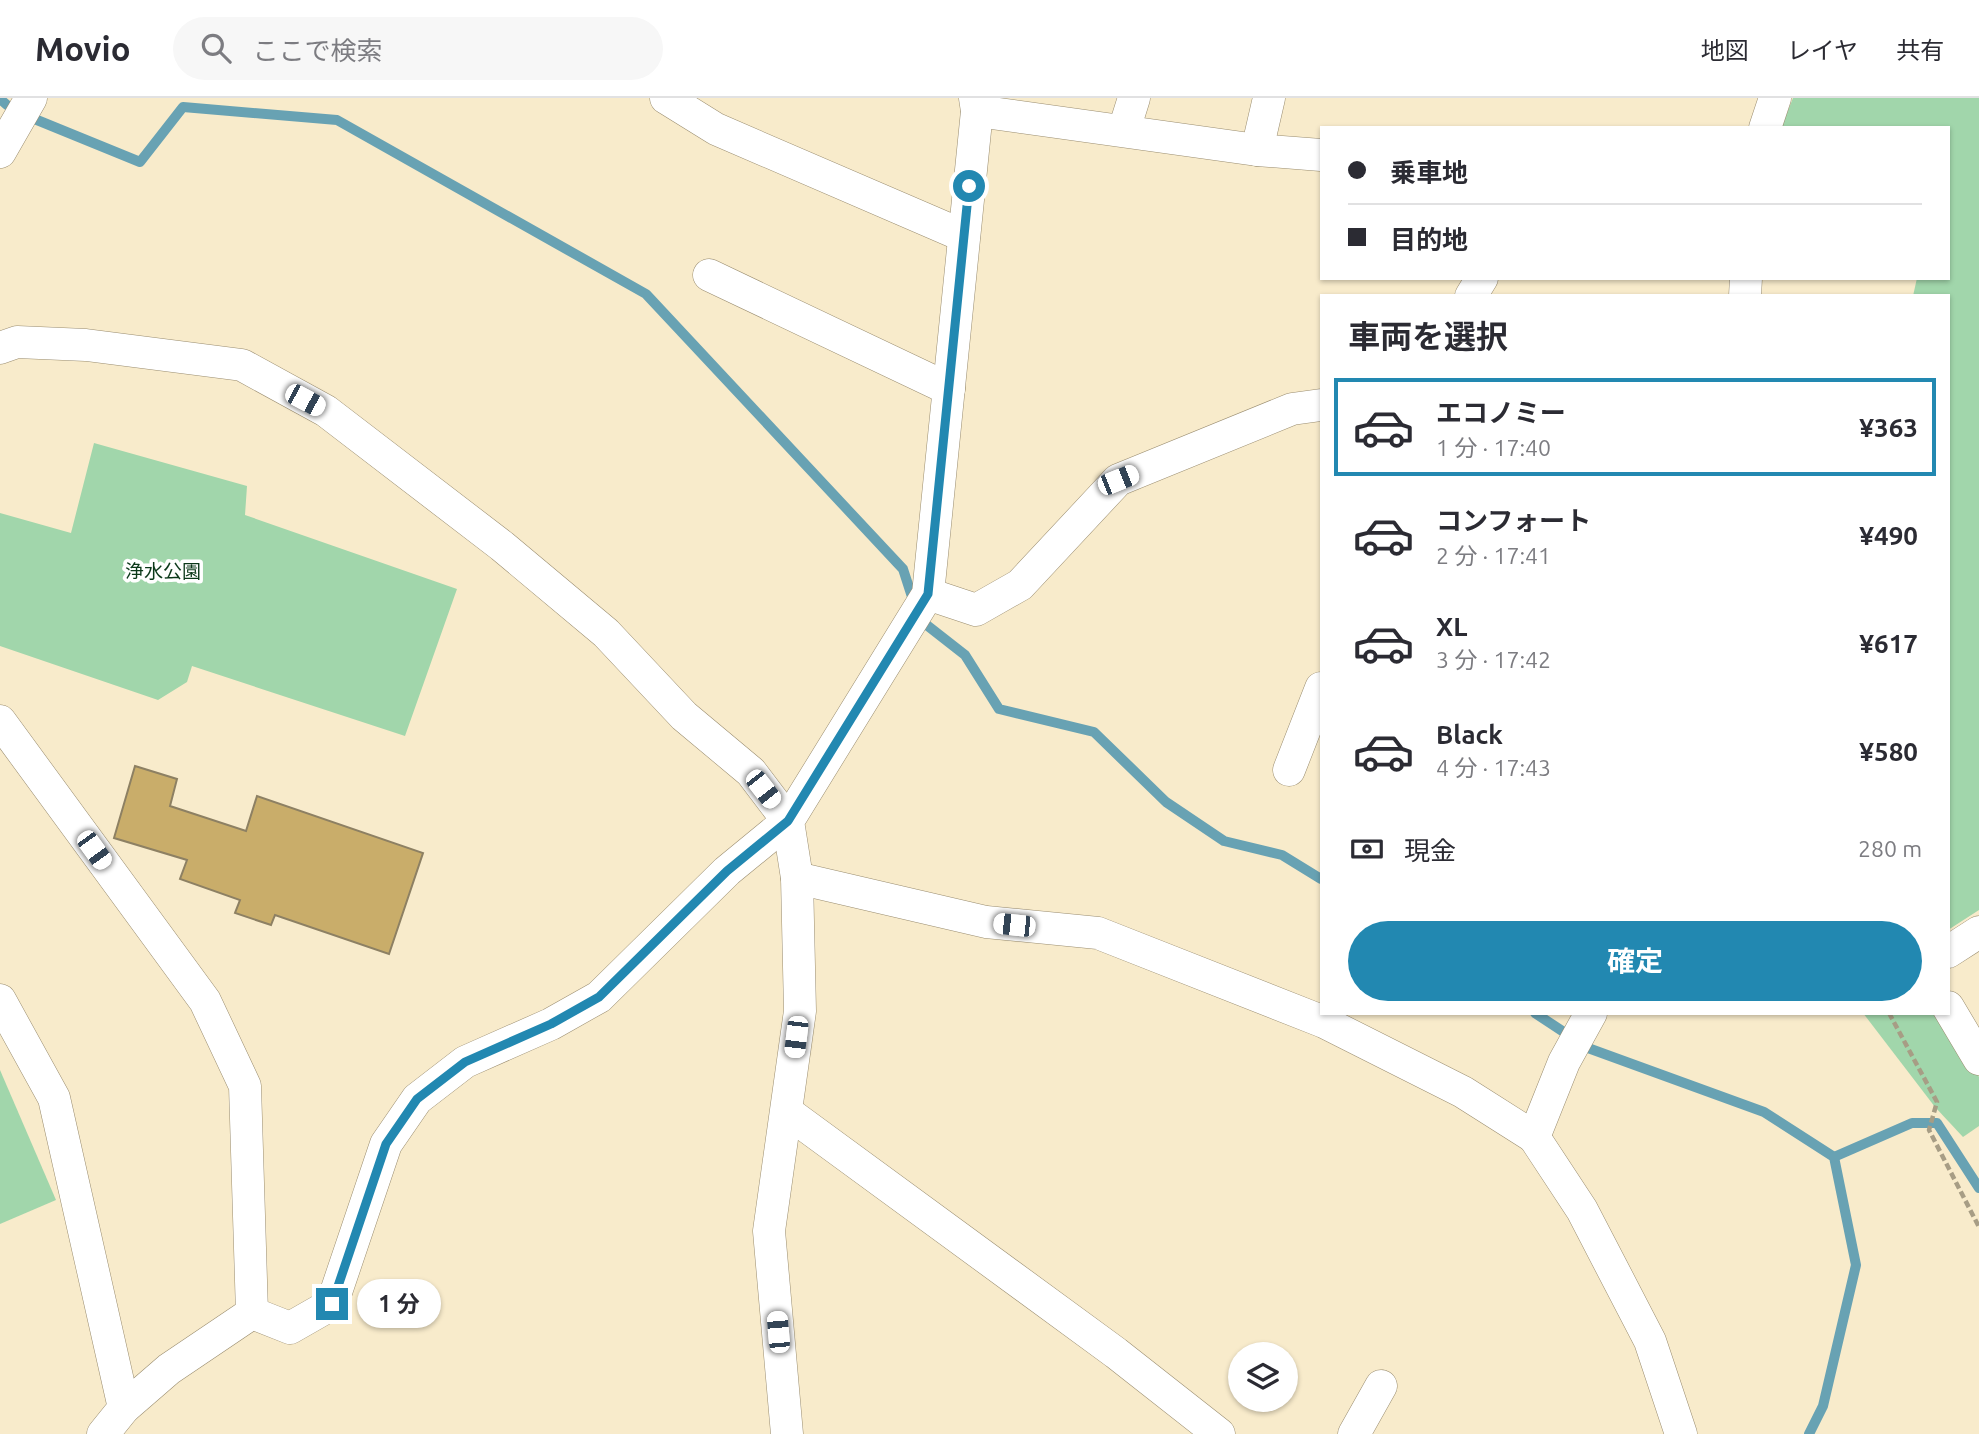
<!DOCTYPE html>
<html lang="ja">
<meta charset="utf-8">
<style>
body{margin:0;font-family:Ubuntu,"Noto Sans JP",sans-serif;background:#f7f7f7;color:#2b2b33;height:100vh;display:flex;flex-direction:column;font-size:26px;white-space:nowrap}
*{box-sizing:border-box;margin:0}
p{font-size:23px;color:#7c7c81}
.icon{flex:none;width:38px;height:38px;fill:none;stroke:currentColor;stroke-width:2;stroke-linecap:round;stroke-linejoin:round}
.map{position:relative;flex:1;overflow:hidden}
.side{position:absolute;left:1320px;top:196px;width:630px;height:721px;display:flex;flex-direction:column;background:#fff;border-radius:0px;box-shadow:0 2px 5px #0004}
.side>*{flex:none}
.top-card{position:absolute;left:1320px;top:28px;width:630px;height:154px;border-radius:0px;box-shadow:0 2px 5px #0004;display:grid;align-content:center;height:154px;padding:0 28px;background:#fff}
.tools{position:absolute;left:1228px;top:1244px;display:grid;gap:14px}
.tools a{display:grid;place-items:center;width:70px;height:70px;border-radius:50%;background:#fff;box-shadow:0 2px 5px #0004;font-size:35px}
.end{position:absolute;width:32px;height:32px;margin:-16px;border:9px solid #2288b1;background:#fff;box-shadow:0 0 0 4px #fff}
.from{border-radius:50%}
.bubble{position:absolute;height:49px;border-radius:24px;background:#fff;box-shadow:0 2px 5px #0004;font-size:23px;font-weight:700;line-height:49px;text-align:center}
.car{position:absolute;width:21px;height:42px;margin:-21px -10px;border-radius:9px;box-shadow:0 0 5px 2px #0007;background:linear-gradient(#fff 24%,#345 0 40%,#fff 0 76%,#345 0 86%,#fff 0)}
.top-card b{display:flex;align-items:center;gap:24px;height:66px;font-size:26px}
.top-card b+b{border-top:2px solid #e1e1e2}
.top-card i{width:18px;height:18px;background:#2b2b33}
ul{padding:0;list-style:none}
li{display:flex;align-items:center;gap:21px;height:98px;margin:0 14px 10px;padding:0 14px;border:4px solid transparent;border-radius:0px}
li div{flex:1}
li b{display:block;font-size:26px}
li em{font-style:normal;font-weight:700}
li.current{border-color:#2288b1}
li>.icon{width:63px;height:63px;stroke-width:1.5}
h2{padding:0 28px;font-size:32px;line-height:84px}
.pay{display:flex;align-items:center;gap:18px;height:77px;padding:0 28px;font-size:26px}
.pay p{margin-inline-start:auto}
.cta{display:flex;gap:14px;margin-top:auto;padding:14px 28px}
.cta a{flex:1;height:80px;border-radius:42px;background:#2288b1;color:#fff;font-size:28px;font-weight:700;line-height:80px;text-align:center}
header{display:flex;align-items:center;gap:42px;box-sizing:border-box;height:98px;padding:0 35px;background:#fff;border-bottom:2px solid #e1e1e2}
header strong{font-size:33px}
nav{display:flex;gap:38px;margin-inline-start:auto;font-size:24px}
.search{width:490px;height:63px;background:#f7f7f7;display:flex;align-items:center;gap:18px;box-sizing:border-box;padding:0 24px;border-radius:38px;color:#7c7c81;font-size:26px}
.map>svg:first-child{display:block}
.green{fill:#a1d6ab}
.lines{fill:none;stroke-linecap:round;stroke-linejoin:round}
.stream{stroke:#68a2b3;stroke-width:10}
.building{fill:#c9ad6a;stroke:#8d8063;stroke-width:2}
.minor-casing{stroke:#9a8d70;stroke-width:33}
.path{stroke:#a79d85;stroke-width:4.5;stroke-dasharray:7 3.5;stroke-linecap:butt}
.minor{stroke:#fff;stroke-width:32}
.route{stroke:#2288b1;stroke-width:9}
.labels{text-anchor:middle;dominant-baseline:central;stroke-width:7;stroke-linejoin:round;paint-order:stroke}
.park-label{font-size:19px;fill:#0b3819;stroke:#fff}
</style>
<header>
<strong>Movio</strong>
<div class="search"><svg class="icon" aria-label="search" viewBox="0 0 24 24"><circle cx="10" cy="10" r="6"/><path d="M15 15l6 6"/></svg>ここで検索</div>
<nav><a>地図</a><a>レイヤ</a><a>共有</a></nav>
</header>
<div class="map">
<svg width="1979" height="1336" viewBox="0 0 1979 1336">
<rect width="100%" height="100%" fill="#f8ebcb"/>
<g class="green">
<polygon points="1793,0 1979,0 1979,812 1948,832 1948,198 1913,198 1917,180 1948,180 1948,30 1781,30"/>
<polygon points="94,345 247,388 245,417 457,491 405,638 192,568 187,584 158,602 0,548 0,415 71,435"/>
<polygon points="1863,915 1943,915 1979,979 1979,1028 1963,1039 1935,1009"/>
<polygon points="0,972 56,1102 0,1126"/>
</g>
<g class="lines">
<g class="stream">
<polyline points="0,1 7,7"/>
<polyline points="37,22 140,64 183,9 337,22 646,196 903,471 914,505"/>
<polyline points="919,521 965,557 999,611 1094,634 1166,704 1224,743 1282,757 1321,781"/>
<polyline points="1535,915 1588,950 1764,1014 1834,1059 1856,1167 1823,1308 1809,1336"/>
<polyline points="1834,1059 1912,1025 1937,1025 1979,1090"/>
</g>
</g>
<polygon class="building" points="135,668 177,681 170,708 246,733 257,698 423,755 389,856 275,817 271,827 235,815 240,802 180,781 187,762 114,740"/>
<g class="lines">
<g class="minor-casing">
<g id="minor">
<polyline points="666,0 716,31 964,138"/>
<polyline points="977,13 1257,52 1321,57"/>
<polyline points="1765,30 1775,0"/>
<polyline points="1124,32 1134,0"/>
<polyline points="1257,52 1269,0"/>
<polyline points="0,54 31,0"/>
<polyline points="709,177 949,291"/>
<polyline points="1471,198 1482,180"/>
<polyline points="1745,198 1746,180"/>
<polyline points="0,250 17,244 86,247 242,267 326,313 502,448 606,535 684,618 751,674 788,723 727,773 599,899 551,926 465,964 417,1001 386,1046 332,1206 290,1230 252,1215"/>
<polyline points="928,496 976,512 1020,487 1118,382 1292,311 1321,307"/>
<polyline points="0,623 205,903 245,988 252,1215 169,1271 124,1310"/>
<polyline points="1289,672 1321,590"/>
<polyline points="797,780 986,824 1098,835 1324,924 1463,994 1534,1039 1564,964 1591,915"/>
<polyline points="1948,854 1979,834"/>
<polyline points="0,902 54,1000 124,1310 103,1336"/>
<polyline points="1948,909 1979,961"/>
<polyline points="787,1014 1116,1255 1219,1336"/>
<polyline points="1534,1039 1582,1112 1650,1243 1681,1336"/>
<polyline points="787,1336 769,1133 800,913 797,780 788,723 928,496 977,13 975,0"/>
<polyline points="1354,1336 1381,1288"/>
</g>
</g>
<polyline class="path" points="1889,915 1937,1004 1929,1032 1979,1129"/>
<use href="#minor" class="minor"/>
</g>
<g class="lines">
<polyline class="route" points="332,1206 386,1046 417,1001 465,964 551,926 599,899 727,773 788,723 928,496 969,88"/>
</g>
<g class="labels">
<g class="park-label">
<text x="163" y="473">浄水公園</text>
</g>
</g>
</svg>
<div class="tools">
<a><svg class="icon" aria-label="layers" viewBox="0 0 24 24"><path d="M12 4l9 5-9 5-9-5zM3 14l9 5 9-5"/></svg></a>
</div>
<i class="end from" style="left:969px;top:88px"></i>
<i class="end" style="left:332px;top:1206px"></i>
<div class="bubble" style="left:357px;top:1181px;width:84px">1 分</div>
<i class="car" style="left:305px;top:302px;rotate:118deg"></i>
<i class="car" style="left:1118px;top:382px;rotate:68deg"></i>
<i class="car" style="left:763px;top:691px;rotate:142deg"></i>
<i class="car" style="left:94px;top:752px;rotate:144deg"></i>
<i class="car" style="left:1014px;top:827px;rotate:276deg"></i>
<i class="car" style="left:796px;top:939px;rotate:187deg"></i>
<i class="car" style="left:778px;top:1234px;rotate:355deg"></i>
<div class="top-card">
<b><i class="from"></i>乗車地</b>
<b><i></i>目的地</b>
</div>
<section class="side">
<h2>車両を選択</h2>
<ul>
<li class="current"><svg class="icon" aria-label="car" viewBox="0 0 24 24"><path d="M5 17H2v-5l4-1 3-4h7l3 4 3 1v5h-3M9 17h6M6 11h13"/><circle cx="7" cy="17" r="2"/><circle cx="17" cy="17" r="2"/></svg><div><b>エコノミー</b><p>1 分 · 17:40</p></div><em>¥363</em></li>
<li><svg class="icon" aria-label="car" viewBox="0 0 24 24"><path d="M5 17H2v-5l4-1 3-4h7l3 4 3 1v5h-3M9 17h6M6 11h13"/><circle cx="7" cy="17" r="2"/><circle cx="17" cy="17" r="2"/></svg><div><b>コンフォート</b><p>2 分 · 17:41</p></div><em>¥490</em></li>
<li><svg class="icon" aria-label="car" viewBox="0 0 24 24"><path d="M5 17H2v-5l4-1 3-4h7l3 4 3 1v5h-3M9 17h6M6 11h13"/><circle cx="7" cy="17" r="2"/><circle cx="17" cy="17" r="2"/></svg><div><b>XL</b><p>3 分 · 17:42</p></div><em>¥617</em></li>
<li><svg class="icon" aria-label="car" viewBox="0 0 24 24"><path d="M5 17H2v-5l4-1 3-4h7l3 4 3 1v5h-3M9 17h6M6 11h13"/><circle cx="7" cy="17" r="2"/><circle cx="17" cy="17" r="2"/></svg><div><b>Black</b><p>4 分 · 17:43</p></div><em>¥580</em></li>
</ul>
<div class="pay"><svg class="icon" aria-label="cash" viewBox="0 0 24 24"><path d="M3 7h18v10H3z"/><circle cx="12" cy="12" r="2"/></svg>現金<p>280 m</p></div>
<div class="cta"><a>確定</a></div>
</section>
</div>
